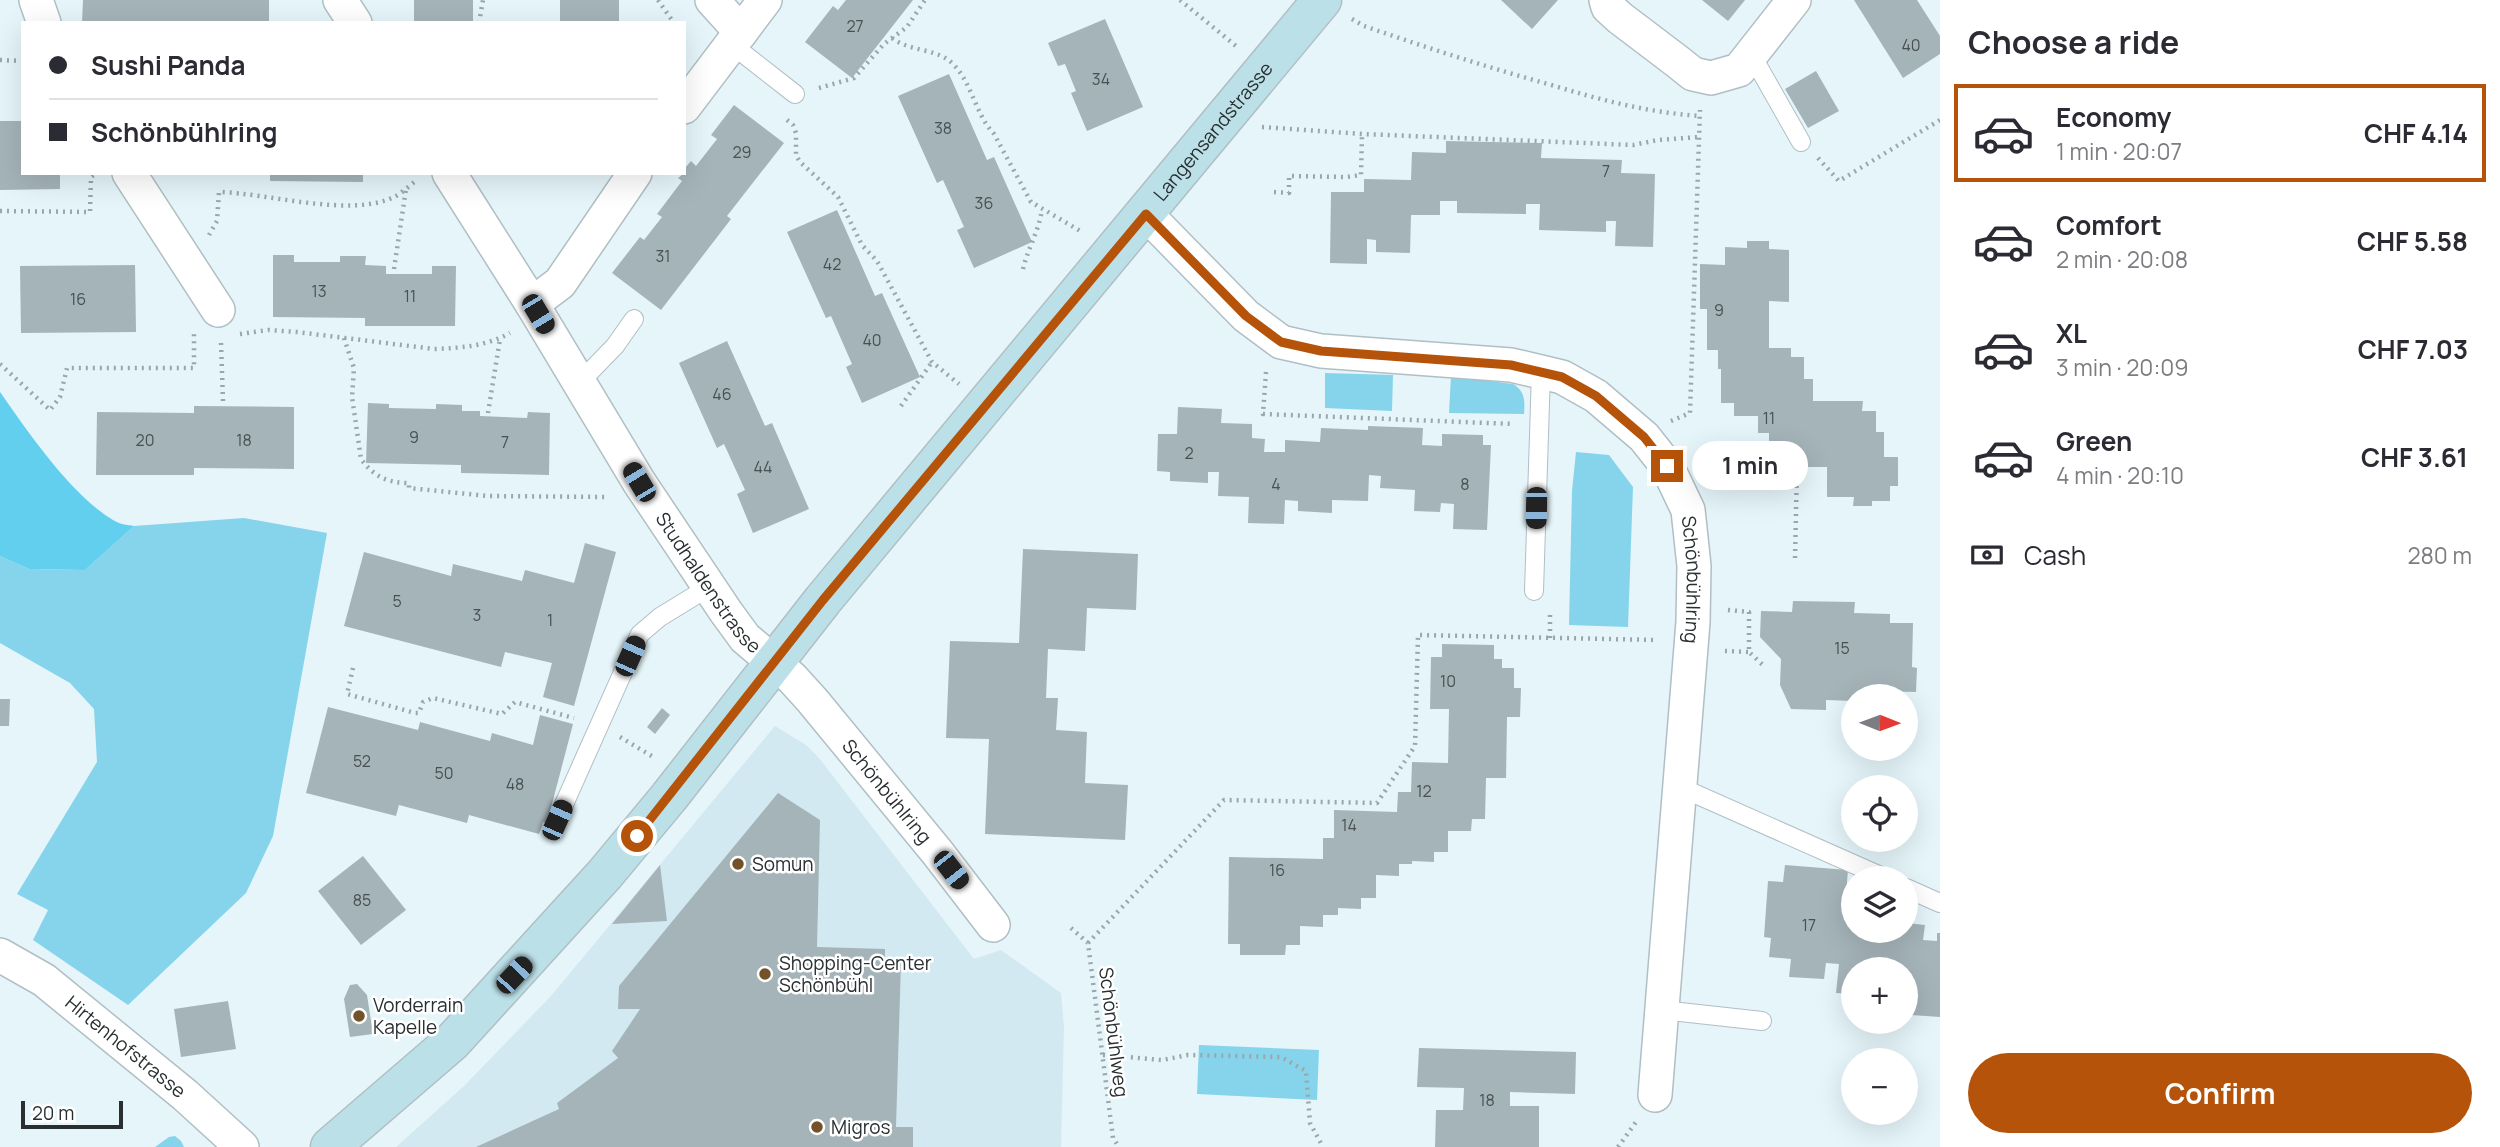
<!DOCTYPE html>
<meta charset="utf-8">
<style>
body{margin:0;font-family:Manrope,sans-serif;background:#f2f2f3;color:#2b2b33;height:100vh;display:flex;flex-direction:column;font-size:26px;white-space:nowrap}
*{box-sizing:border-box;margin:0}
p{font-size:23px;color:#7c7c81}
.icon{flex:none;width:38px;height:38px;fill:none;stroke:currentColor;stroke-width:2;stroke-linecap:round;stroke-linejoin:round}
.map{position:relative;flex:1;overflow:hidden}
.sheet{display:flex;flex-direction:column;background:#fff;width:560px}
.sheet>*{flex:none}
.banner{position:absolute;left:21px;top:21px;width:665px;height:154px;border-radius:0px;box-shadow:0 7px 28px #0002;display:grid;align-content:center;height:154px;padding:0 28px;background:#fff}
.needle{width:46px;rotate:91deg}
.fabs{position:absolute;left:1841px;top:684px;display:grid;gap:14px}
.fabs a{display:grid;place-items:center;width:77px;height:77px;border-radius:50%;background:#fff;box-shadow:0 7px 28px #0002;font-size:35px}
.scale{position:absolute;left:21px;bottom:18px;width:102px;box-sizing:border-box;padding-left:7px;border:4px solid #292f31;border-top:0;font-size:19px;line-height:24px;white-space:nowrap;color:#292f31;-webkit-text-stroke:5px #fff;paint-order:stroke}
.end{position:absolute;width:32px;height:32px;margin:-16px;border:9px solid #b45309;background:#fff;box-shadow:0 0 0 4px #fff}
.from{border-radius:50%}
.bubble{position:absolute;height:49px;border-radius:24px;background:#fff;box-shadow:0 7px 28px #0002;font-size:23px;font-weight:700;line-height:49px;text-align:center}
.car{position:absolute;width:21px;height:42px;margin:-21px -10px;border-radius:9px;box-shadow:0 0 5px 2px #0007;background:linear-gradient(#222 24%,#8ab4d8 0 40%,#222 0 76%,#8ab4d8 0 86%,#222 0)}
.banner b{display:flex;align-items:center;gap:24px;height:66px;font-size:26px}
.banner b+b{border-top:2px solid #e1e1e2}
.banner i{width:18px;height:18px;background:#2b2b33}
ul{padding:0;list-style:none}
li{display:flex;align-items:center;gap:21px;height:98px;margin:0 14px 10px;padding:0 14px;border:4px solid transparent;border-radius:0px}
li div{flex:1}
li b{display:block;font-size:26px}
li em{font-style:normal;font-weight:700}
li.on{border-color:#b45309}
li>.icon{width:63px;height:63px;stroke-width:1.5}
h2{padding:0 28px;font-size:32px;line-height:84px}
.pay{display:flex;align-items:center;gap:18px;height:77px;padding:0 28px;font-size:26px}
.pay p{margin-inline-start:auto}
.action{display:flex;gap:14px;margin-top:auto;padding:14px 28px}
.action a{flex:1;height:80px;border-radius:42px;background:#b45309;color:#fff;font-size:28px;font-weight:700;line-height:80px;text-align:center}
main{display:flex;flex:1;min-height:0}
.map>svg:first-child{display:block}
.built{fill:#d2e9f1}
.green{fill:#85d4ec}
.forest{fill:#62cfee}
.building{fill:#a5b4b9}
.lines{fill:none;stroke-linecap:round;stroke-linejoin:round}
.lane-casing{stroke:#b0bfc4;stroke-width:20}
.street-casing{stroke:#b0bfc4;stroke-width:36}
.secondary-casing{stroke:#b0bfc4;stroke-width:41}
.path{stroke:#9aa6aa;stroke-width:4.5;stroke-dasharray:2 5;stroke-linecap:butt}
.lane{stroke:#fff;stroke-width:18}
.street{stroke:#fff;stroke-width:33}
.secondary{stroke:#bce0e8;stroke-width:38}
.route{stroke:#b45309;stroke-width:9}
.poi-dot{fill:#745229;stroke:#fff;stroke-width:2.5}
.labels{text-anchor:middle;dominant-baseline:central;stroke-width:5;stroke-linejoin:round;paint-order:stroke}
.number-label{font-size:16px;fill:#485053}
.street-label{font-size:19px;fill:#292f31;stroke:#fff}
.poi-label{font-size:19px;fill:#292f31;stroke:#fff;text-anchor:start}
</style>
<main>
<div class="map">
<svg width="1940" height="1147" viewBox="0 0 1940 1147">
<rect width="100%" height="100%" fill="#e5f5fa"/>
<polygon class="built" points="775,726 806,745 819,758 974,959 1001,950 1061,993 1064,1028 1061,1147 396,1147 464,1086 551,996"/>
<g class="green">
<polygon points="1325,373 1393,375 1392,411 1325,408"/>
<path d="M1451,376l62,8c12,7 12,17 11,30l-75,-1z"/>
<polygon points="1576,452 1609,455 1633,487 1628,627 1569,625 1572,491"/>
<polygon points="244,518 327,533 273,836 246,893 128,1005 33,940 48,910 17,894 97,762 94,709 70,683 0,643 0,556 29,569 85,570 134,526"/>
<polygon points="1199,1045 1319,1050 1317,1100 1197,1094"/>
<polygon points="175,1136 181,1141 184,1147 155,1147 169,1137"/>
</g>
<path class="forest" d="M0,392c28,40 71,103 113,128 6,4 14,5 21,6l-49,44 -56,-1 -29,-13z"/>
<g class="building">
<polygon points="83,0 269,0 269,23 82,23"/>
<rect x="414" y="0" width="59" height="23"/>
<rect x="560" y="0" width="59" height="23"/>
<polygon points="846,0 913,0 852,78 805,42 833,6 838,10"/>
<polygon points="1501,0 1558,0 1532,29"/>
<polygon points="1702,0 1745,0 1728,21"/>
<polygon points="1854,0 1917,0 1940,36 1940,54 1903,78"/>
<polygon points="1105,19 1143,107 1087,131 1071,93 1076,91 1065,64 1058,66 1048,43"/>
<polygon points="1816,71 1839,111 1808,128 1785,89"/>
<polygon points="949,74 987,160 994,157 1032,242 974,268 957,230 964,227 943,180 937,183 898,96"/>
<polygon points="734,105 784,143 727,216 731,219 661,310 612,273 640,237 644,240 662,217 657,214 682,181 678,178 684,173 684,169 691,161 696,166 717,139 711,135"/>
<polygon points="0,121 23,121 23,173 60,173 60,189 0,190"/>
<polygon points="1446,141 1542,143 1541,158 1622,160 1621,173 1655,174 1653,247 1615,246 1616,221 1606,221 1606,232 1539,230 1540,204 1526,204 1526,214 1457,213 1457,201 1440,201 1440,215 1411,215 1410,253 1376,252 1376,240 1367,239 1367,264 1330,263 1331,192 1364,192 1364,179 1411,180 1412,152 1446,153"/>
<polygon points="270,173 363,173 363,182 270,181"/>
<polygon points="837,210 875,296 882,293 920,377 862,403 846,367 852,364 831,316 826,318 787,232"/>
<polygon points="1747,241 1769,241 1769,249 1789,250 1789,302 1769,301 1769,348 1791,348 1791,357 1804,357 1804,379 1813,379 1813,401 1863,401 1862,411 1876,411 1876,432 1884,432 1884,457 1898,457 1898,486 1890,486 1890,501 1872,501 1872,506 1853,506 1854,497 1827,497 1827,467 1803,467 1802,455 1791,454 1791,445 1769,445 1769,433 1758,433 1758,416 1734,416 1734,403 1721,403 1721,369 1718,369 1718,350 1707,350 1707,309 1700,309 1700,264 1725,265 1725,247 1747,248"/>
<polygon points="273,255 294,255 294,262 340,262 340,256 366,256 365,265 386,266 386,274 432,274 432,266 456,266 455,326 365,326 365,318 273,317"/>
<polygon points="135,265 136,332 21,333 20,266"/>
<polygon points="727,341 765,426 772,423 809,509 753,533 737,494 745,490 724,444 717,448 679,363"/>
<polygon points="368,403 389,404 389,408 436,409 436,404 462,405 462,411 480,411 480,416 527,418 528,412 550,413 549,475 461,473 461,465 366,463"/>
<polygon points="194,406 294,407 294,469 194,468 194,475 96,475 97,412 194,413"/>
<polygon points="1178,407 1222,409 1221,423 1252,424 1252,438 1265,439 1264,452 1285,452 1285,440 1320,442 1321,428 1368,430 1368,426 1423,428 1422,445 1442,446 1442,434 1483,435 1483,445 1491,445 1487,530 1453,529 1454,504 1441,503 1440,512 1414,511 1415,490 1380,488 1381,476 1369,475 1368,501 1332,500 1332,513 1298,511 1298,501 1285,500 1284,524 1248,523 1249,497 1218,496 1219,472 1208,472 1208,483 1170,481 1170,472 1157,471 1158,434 1177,434"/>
<polygon points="585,543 616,552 574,706 543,697 552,663 505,652 501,667 344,626 364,552 451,576 453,564 522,581 525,570 574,583"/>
<polygon points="1023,549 1138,554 1136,610 1087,608 1085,651 1048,649 1046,698 1058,698 1056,730 1087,732 1085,783 1128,785 1125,840 985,834 989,739 946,738 950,641 1019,643"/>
<polygon points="1793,601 1855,602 1854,613 1890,614 1890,623 1913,623 1912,667 1917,668 1916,692 1876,691 1875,696 1853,696 1853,701 1826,700 1826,710 1791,709 1780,685 1781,659 1760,637 1761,611 1792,612"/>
<polygon points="1442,644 1494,645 1494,659 1502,659 1502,668 1514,668 1514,688 1521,688 1520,717 1507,717 1506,778 1486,778 1485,819 1472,819 1471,831 1448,831 1448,852 1434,852 1434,862 1412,861 1412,864 1399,864 1399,876 1376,875 1376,898 1361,898 1361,909 1338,908 1338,915 1323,915 1323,927 1300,926 1300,945 1286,945 1285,955 1240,955 1240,944 1228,944 1229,857 1323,859 1323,838 1334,838 1334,810 1397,812 1398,792 1411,792 1412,762 1448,763 1449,709 1430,709 1431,657 1442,657"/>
<polygon points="0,699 10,699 9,726 0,726"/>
<polygon points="328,707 418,730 420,722 490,741 492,733 533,745 540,715 573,724 547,823 543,822 539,834 469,815 467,823 399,805 396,816 306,793"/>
<polygon points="662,708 670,715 655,734 647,727"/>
<polygon points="778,793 820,820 817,947 885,949 885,962 901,962 896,1127 913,1127 913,1147 476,1147 559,1109 557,1103 618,1058 612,1051 640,1009 618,1009 619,986"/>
<polygon points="363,856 406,910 361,945 318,891"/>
<polygon points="660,865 667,921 612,924"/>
<polygon points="1785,865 1848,870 1844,918 1853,919 1853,931 1906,931 1906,923 1925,925 1923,940 1937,941 1937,933 1940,933 1940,1017 1911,1015 1913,986 1906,986 1906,970 1853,970 1853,994 1836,993 1839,964 1826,963 1824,979 1789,977 1791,959 1769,957 1771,938 1764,937 1768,881 1783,882"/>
<polygon points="357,984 367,995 373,1034 350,1037 344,999 350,985"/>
<polygon points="228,1001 236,1049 181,1057 174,1009"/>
<polygon points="1419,1048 1576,1052 1575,1094 1510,1092 1510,1106 1539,1106 1539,1147 1435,1147 1436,1110 1463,1110 1464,1088 1417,1087"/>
</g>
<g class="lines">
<g class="lane-casing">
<g id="lane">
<polyline points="731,44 795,94"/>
<polyline points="1751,54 1801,142"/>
<polyline points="579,383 615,346 634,319"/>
<polyline points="1534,591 1541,372"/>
<polyline points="1682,788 1885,878"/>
<polyline points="557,820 640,634 660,617 709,587"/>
<polyline points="1906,888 1940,903"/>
<polyline points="1662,1010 1762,1021"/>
</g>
</g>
<g class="street-casing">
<g id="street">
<polyline points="36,0 44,23"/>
<polyline points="340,0 355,23"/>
<polyline points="712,0 741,32"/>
<polyline points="1606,0 1608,7 1620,18 1678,62 1693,74 1711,78 1739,70 1794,0"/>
<polyline points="684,107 765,0"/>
<polyline points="129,173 218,310"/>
<path id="s1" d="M449,173l83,131 107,178 87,130 19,26 47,40 20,22 125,152 56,73"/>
<path id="s2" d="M1146,214l100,102 35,26 40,9 190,14 51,12 34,19 48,41 23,29 21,44 6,56 -1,56 -38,473"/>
<polyline points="532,304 560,283 635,173"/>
<path id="s3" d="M0,955l44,25 141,115 57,52"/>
</g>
</g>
<g class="secondary-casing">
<g id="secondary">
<path id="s4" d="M330,1147l122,-105 153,-168 64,-77 154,-197 499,-600"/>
</g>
</g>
<g class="path">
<polyline points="658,0 674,23"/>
<polyline points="1180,0 1236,46"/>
<path d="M1352,19l12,7c61,21 122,41 184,58 53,16 97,28 152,32"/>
<polyline points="479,23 483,0"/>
<path d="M892,38c18,14 44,10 60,25 20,19 23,51 42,71l37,68 51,30"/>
<polyline points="0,60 23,61"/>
<polyline points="819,88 854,78 884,44 907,27 925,0"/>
<polyline points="787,120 793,125 796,133 796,155 800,162 838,197 862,245 877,261 932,362 959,384"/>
<polyline points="1262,127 1362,134 1633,145 1658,140 1699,137"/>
<polyline points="1818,158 1839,181 1940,120"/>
<polyline points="1274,192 1289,193 1289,176 1347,177 1361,175 1362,134"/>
<polyline points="0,211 90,212 91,177 96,173"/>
<path d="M209,235l8,-14 2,-29c48,1 134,27 177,4 7,-4 14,-11 21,-16"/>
<polyline points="394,269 406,189"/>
<path d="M1023,269c5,-21 16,-38 19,-60"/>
<path d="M240,334l28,-4 29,2 137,17c28,-1 52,-3 76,-16"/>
<path d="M344,338l10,30 -2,29 9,62c13,18 27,24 48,24v5l79,8 121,1"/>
<polyline points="221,343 223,401"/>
<polyline points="0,364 50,410 60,397 67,368 194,368 194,334 196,334"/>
<polyline points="1266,372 1263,414 1513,424"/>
<polyline points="901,406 932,362"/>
<polyline points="488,413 500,339"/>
<polyline points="1671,421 1690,413 1700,110"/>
<polyline points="1704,465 1797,467 1795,558"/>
<polyline points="1728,610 1749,612 1749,652 1765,667"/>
<polyline points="1550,638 1550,612"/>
<polyline points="1725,651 1749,652"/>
<polyline points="353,668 347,694 415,713 419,713 423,702 433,698 502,714 515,702 574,718"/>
<polyline points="620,737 655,758"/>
<polyline points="1071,928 1088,943 1113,1138 1119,1147"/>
<polyline points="1088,943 1224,800 1377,803 1415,746 1418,635 1657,640"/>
<polyline points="1103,1055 1162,1060 1188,1055 1281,1057 1306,1071 1310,1123 1323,1147"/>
<polyline points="1618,1147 1636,1122"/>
</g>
<use href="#lane" class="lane"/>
<use href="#street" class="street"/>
<use href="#secondary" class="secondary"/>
</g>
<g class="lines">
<polyline class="route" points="637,836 823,600 1146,214 1246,316 1281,342 1321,351 1511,365 1562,377 1596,396 1644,437 1667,466"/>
</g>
<g class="poi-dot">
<circle cx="738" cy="864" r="7"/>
<circle cx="765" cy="974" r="7"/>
<circle cx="359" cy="1016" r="7"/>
<circle cx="817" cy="1127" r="7"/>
</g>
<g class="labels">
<g class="number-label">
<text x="855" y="26">27</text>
<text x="1911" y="45">40</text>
<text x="1101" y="79">34</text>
<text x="943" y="128">38</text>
<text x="742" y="152">29</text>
<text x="1606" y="171">7</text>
<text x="984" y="203">36</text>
<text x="663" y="256">31</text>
<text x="832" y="264">42</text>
<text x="319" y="291">13</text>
<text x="410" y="296">11</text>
<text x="78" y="299">16</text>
<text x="1719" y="310">9</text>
<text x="872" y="340">40</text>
<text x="722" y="394">46</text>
<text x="1769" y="418">11</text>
<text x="414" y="437">9</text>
<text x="145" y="440">20</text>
<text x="244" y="440">18</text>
<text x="505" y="442">7</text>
<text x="1189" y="453">2</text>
<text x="763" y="467">44</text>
<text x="1276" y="484">4</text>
<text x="1465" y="484">8</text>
<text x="397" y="601">5</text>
<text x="477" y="615">3</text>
<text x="550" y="620">1</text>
<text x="1842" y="648">15</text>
<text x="1448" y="681">10</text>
<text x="362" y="761">52</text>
<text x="444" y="773">50</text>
<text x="515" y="784">48</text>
<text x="1424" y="791">12</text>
<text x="1349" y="825">14</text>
<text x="1277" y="870">16</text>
<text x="362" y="900">85</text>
<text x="1809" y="925">17</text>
<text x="1487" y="1100">18</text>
</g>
<g class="street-label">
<text stroke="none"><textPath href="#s4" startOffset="1348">Langensandstrasse</textPath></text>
<text stroke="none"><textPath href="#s2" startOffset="728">Schönbühlring</textPath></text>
<text stroke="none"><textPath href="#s1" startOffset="485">Studhaldenstrasse</textPath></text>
<text stroke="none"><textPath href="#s1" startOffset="761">Schönbühlring</textPath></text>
<text transform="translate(1114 1032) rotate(83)">Schönbühlweg</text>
<text stroke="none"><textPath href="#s3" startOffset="156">Hirtenhofstrasse</textPath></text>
</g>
<g class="poi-label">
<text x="752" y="864">Somun</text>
<text x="779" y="963">Shopping-Center<tspan x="779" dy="22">Schönbühl</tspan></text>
<text x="373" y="1005">Vorderrain<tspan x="373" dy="22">Kapelle</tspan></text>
<text x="831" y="1127">Migros</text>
</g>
</g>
</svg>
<div class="fabs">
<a><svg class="needle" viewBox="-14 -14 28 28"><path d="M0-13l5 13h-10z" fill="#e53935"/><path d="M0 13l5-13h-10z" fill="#7c7c81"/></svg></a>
<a><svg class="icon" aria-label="locate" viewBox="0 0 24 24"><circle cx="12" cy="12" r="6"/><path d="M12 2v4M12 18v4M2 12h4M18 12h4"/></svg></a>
<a><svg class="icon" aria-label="layers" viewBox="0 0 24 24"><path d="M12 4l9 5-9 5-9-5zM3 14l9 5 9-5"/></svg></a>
<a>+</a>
<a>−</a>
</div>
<div class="scale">20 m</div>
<i class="end from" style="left:637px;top:836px"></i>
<i class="end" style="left:1667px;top:466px"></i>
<div class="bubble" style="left:1692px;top:441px;width:116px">1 min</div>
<i class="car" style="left:538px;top:314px;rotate:149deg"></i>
<i class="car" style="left:639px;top:482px;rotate:329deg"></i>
<i class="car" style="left:1536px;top:508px;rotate:181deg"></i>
<i class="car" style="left:630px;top:656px;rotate:24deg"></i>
<i class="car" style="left:557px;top:820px;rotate:24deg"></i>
<i class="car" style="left:951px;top:870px;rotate:142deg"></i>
<i class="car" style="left:514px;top:975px;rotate:43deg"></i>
<div class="banner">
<b><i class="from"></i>Sushi Panda</b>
<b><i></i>Schönbühlring</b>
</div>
</div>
<section class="sheet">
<h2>Choose a ride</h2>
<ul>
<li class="on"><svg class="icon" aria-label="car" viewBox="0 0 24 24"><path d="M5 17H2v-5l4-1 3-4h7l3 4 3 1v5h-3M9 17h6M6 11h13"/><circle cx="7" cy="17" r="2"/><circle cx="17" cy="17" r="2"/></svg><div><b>Economy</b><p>1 min · 20:07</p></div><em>CHF 4.14</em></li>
<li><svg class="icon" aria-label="car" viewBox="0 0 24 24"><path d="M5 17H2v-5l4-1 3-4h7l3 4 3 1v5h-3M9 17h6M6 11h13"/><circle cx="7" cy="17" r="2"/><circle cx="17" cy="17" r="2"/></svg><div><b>Comfort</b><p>2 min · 20:08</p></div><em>CHF 5.58</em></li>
<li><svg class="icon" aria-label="car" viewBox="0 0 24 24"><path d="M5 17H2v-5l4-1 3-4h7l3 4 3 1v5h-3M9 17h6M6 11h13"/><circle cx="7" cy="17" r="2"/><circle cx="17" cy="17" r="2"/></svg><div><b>XL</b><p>3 min · 20:09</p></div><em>CHF 7.03</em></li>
<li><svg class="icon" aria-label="car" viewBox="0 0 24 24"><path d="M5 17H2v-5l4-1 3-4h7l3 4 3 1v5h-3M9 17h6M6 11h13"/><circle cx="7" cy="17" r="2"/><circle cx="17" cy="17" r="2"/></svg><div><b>Green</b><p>4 min · 20:10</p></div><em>CHF 3.61</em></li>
</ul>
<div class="pay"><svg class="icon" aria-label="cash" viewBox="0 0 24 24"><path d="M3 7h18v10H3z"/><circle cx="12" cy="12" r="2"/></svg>Cash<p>280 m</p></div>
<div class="action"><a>Confirm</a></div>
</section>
</main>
